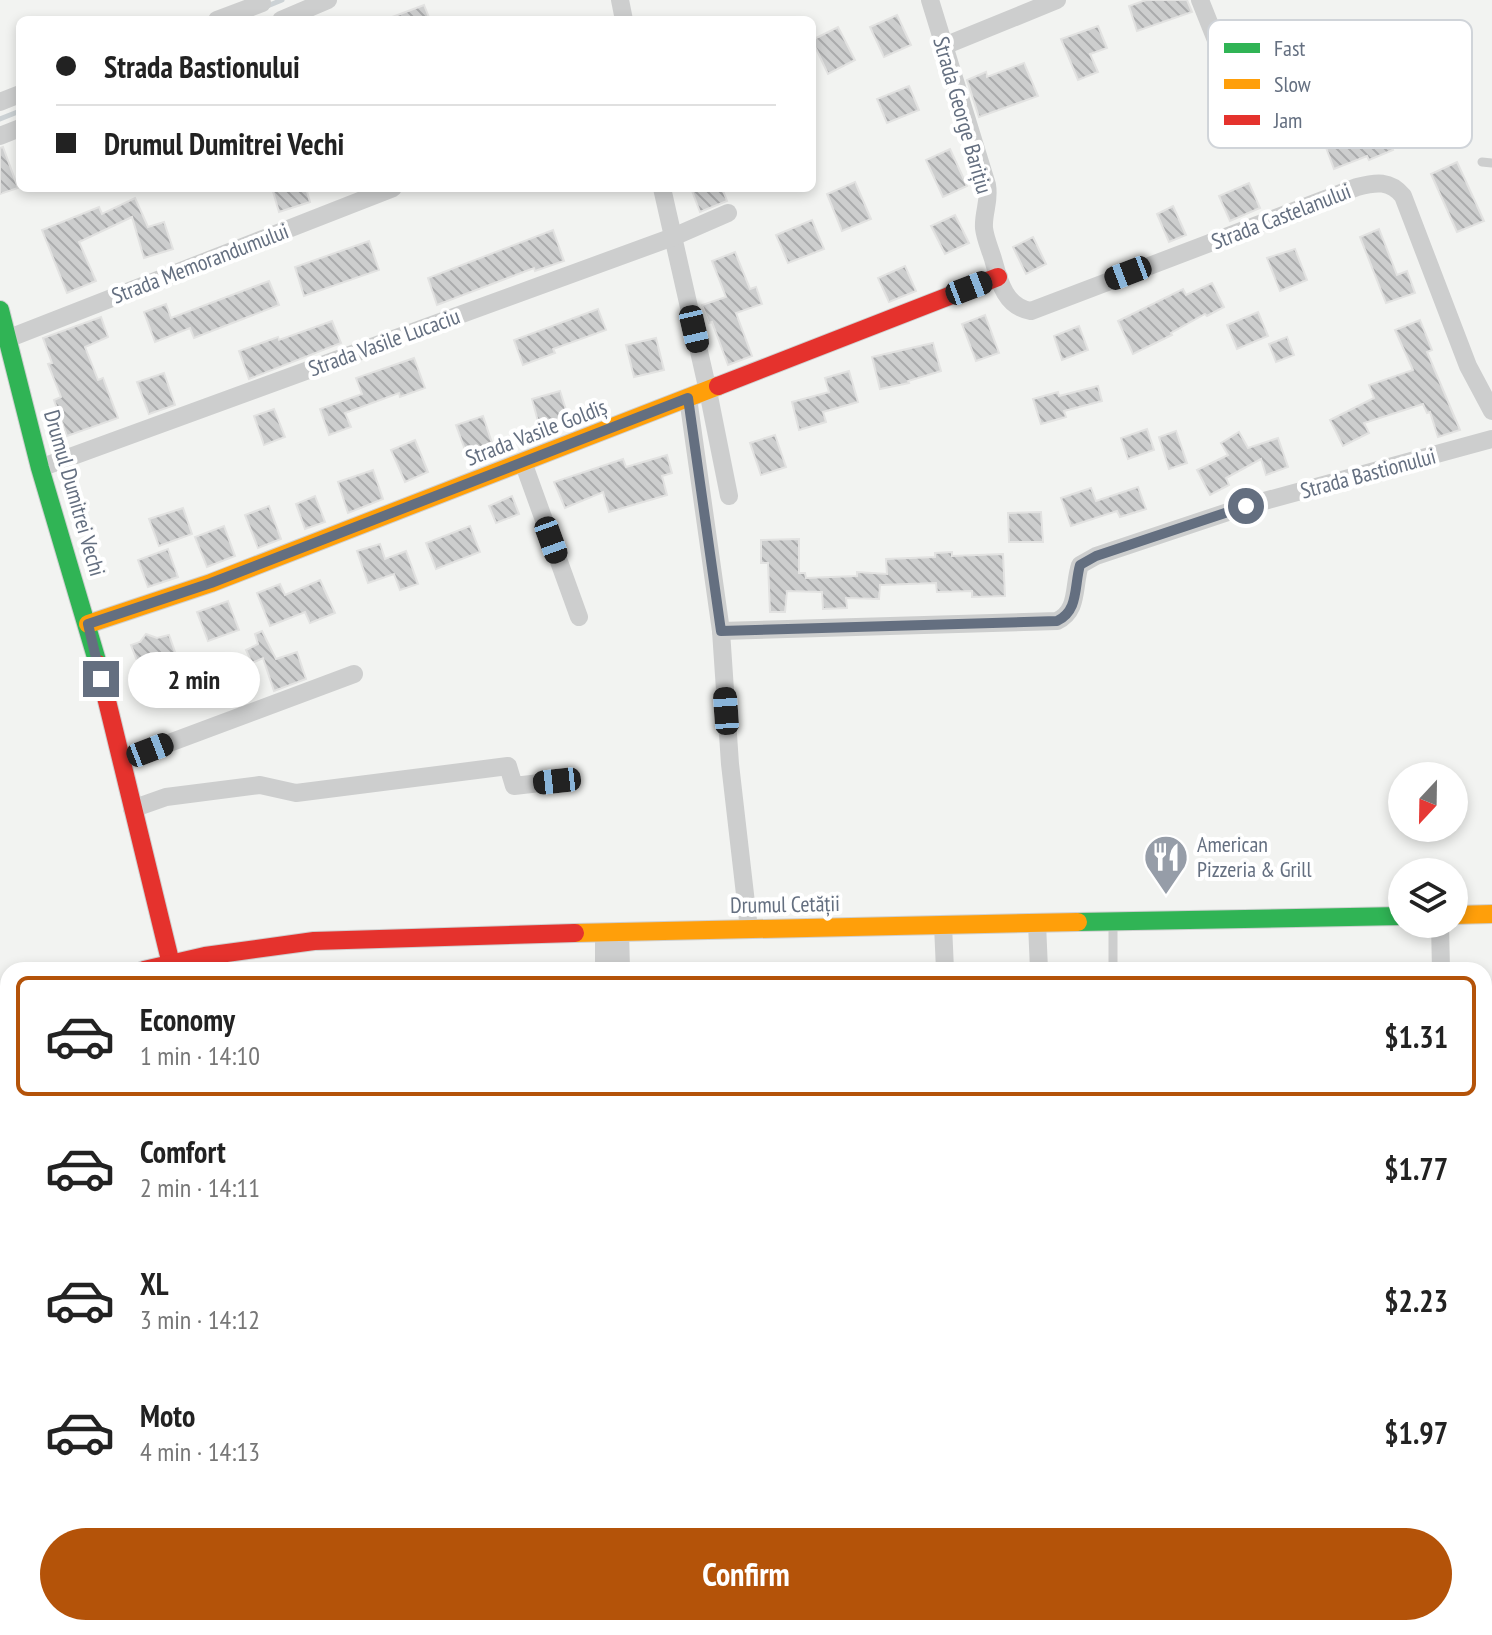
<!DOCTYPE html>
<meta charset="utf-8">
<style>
body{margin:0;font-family:"PT Sans Narrow",sans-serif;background:#f2f2f2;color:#222;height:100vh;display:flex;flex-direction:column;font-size:30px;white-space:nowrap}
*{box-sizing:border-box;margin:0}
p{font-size:26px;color:#767676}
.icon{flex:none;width:44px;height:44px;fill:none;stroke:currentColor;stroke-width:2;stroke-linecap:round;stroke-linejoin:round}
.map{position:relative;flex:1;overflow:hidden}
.panel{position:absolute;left:0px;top:962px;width:1492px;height:674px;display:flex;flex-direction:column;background:#fff;border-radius:24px 24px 0 0;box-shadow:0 4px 12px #0003}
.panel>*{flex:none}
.guide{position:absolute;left:16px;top:16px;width:800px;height:176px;border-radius:12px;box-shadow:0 4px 12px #0003;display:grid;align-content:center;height:176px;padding:0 40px;background:#fff}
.needle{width:52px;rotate:202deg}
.buttons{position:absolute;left:1388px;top:762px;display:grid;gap:16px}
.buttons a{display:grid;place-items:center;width:80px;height:80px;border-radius:50%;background:#fff;box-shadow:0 4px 12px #0003;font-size:40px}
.end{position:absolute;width:36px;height:36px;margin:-18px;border:10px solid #646f80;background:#fff;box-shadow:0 0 0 4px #fff}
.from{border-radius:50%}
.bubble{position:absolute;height:56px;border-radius:28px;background:#fff;box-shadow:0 4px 12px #0003;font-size:26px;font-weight:700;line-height:56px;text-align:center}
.car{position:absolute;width:24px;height:48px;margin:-24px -12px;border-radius:10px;box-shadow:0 0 6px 2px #0007;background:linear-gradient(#222 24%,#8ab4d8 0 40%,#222 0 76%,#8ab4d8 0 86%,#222 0)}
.guide b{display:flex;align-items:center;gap:28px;height:76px;font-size:30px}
.guide b+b{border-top:2px solid #e0e0e0}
.guide i{width:20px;height:20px;background:#222}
ul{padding:14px 0 0;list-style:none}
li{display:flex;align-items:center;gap:24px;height:120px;margin:0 16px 12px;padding:0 24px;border:4px solid transparent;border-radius:12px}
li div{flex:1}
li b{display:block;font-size:30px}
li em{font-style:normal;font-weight:700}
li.on{border-color:#b45309}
li>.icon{width:72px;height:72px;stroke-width:1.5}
.action{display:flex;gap:16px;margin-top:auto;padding:16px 40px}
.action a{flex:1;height:92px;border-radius:48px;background:#b45309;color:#fff;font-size:32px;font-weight:700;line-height:92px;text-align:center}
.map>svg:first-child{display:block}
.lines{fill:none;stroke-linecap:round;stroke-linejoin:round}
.stream{stroke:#ccd2d5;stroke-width:5}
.building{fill:url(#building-back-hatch);stroke:#e2e2e1;stroke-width:2}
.fast-casing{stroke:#cfd0d0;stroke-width:20}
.slow-casing{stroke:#cfd0d0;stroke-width:20}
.jam-casing{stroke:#cfd0d0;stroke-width:20}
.path{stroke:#c9cacb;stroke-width:3;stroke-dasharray:4 4;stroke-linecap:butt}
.lane{stroke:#cdcece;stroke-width:9}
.street{stroke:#cdcece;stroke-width:18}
.fast{stroke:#30b455;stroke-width:18}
.slow{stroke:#ff9f0a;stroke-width:18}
.jam{stroke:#e5322d;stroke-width:18}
.route{stroke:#646f80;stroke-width:10}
.labels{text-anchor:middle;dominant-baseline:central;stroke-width:8;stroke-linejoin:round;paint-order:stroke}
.street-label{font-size:22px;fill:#646f80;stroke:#fff}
.poi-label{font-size:22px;fill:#646f80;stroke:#fff;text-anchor:start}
.key{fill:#fff;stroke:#d0d4d9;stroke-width:2}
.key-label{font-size:22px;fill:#646f80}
</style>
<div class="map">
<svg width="1492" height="1635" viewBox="0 0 1492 1635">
<defs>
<pattern id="building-back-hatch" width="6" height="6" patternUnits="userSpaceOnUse" patternTransform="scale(2)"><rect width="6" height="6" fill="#cdcece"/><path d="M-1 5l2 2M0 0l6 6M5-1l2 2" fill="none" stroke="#aaabac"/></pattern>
</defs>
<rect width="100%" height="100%" fill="#f2f3f1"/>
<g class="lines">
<g class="stream">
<polyline points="265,7 282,0"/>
<polyline points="0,119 20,111"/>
</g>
</g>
<g class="building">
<polygon points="1146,0 1187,0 1192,12 1137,31 1129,6"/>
<polygon points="424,5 430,20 388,20 387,19"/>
<polygon points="897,15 911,45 884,57 870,27"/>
<polygon points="1098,26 1107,48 1090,54 1098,72 1078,80 1061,39"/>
<polygon points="838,27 855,60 828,74 812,40"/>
<polygon points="1024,63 1038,96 979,117 967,80 986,72 987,77"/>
<polygon points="909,86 919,110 887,123 877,99"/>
<polygon points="1375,109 1393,150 1369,160 1367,156 1334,169 1324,142 1355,130 1351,120"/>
<polygon points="3,147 18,188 0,194 0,148"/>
<polygon points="950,149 967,186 943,197 926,160"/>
<polygon points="1457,162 1484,221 1457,232 1431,174"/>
<polygon points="855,182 871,219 842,231 827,194"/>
<polygon points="1249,183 1260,208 1230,221 1219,196"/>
<polygon points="272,188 306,188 310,202 279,212"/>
<polygon points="691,188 722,188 727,201 700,212"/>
<polygon points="135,198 148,227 164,222 173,249 144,258 132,217 79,242 96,281 67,293 42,230 99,207 102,214"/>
<polygon points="1173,206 1186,235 1169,242 1157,214"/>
<polygon points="955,215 969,243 945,254 931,226"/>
<polygon points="812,220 824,249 788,263 776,235"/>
<polygon points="1379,229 1397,275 1407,271 1415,293 1386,303 1360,237"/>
<polygon points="553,230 564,261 535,271 534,268 437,305 428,278"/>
<polygon points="1033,237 1046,264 1026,274 1013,247"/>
<polygon points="369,241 379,270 304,296 295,267"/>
<polygon points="1295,249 1307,280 1280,291 1267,258"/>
<polygon points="735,252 750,289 756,287 762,304 736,313 752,356 728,365 712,322 709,323 702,305 726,297 712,261"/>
<polygon points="905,266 916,291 889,302 878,278"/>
<polygon points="269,281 279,305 194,338 190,328 155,342 144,312 166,304 171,318"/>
<polygon points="1212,283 1224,307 1207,316 1205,314 1171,333 1172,335 1133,354 1118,321 1183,289 1186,295"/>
<polygon points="598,309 606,330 553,349 555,353 523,365 514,340"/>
<polygon points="1258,312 1268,336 1237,349 1227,325"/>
<polygon points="985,315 999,353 976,361 962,324"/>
<polygon points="101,317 108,337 85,347 98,380 103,378 118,418 67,436 54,400 61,397 48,364 52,363 43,338"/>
<polygon points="1420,320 1432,350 1427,352 1460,430 1438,437 1430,412 1427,413 1423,404 1364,423 1369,433 1343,446 1330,420 1374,398 1369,385 1413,370 1395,330"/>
<polygon points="332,321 341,343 249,379 239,351 278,337 279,340"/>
<polygon points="1079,326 1088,350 1062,360 1054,336"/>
<polygon points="1287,337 1294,355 1276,362 1269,344"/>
<polygon points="656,338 664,370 634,377 626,345"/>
<polygon points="933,343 941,371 908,381 909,383 880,389 872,357"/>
<polygon points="414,358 425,388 400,397 399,393 345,413 351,427 329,435 320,409 362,394 356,378"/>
<polygon points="849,371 858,402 823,412 826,422 799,430 792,402 829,392 825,378"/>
<polygon points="164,373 175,405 149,414 137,382"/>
<polygon points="1098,386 1102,401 1064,411 1066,417 1041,424 1033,399 1058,392 1059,396"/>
<polygon points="560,391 568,416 539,425 532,399"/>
<polygon points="274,409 285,437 264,445 254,416"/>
<polygon points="483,416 494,449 468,458 456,425"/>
<polygon points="1147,429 1154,450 1128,459 1121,438"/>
<polygon points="1176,431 1187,463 1169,469 1159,437"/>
<polygon points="1239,432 1248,448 1278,438 1288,467 1266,475 1261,459 1226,478 1229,485 1210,495 1197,470 1228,455 1221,443"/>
<polygon points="775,435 786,467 761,475 750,443"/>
<polygon points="415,440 428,472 405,482 391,450"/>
<polygon points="667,455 672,473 662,476 667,495 609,512 603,492 565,508 554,482 623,459 626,467"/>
<polygon points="373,470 383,499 348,513 338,482"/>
<polygon points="1138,487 1146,509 1120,517 1117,511 1071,526 1061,498 1091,488 1096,501"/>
<polygon points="315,496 325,522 305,529 296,504"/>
<polygon points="512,496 519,514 496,523 489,506"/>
<polygon points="269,506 281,539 258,548 245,515"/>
<polygon points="183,508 192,534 159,546 149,519"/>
<polygon points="1041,512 1043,542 1009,542 1008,513"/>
<polygon points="224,526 235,556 207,567 195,537"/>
<polygon points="470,526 480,552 436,569 426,543"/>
<polygon points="799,539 799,573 805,573 806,578 857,576 857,572 887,574 886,559 935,557 935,553 952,552 952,556 1003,554 1005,596 972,597 972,591 937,592 936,583 880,585 879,599 846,598 847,608 823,609 822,592 787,591 785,612 770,612 768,563 761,563 761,540"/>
<polygon points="380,544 385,559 406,551 418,584 400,590 394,574 368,583 357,551"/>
<polygon points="168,549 178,577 148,587 138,560"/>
<polygon points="320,580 335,613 310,623 305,612 270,626 257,593 280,584 285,595"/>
<polygon points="228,601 239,630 208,641 197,612"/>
<polygon points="262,631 276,659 297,652 306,679 274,691 263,658 252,663 246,650 258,644 255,634"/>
<polygon points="146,634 157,638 169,635 176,655 159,662 165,677 146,684 131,645 140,642"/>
<polygon points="213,663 218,678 196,686 190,671"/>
</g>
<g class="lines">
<g class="fast-casing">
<g id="fast">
<polyline points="0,310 40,468 98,664"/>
<polyline points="1078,922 1402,916"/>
<polyline points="0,1006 8,1004"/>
</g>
</g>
<g class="slow-casing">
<g id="slow">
<polyline points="88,624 211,583 718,386"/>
<polyline points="1454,915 1492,914"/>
<polyline points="575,933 1078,922"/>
</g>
</g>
<g class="jam-casing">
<g id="jam">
<polyline points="718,386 998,277"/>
<polyline points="98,664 171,964"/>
<polyline points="144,970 205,956 314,941 575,933"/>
</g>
</g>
<polyline class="path" points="978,1628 979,1635"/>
<g class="lane">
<polyline points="1482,162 1492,163"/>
<polyline points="1113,929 1113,970"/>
</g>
<g class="street">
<polyline points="620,0 624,20"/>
<path d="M930,0l57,185c3,17 -4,27 -3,43 1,10 6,21 9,31 6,22 12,48 38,52l326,-124c19,-5 33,-7 46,9l65,170 24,45"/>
<polyline points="1200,0 1235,88"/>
<polyline points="217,20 262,3"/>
<polyline points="281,20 328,0"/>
<polyline points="944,46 1057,0"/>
<polyline points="0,102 20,94"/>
<polyline points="0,136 20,128"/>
<polyline points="662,188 708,391 729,496"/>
<polyline points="7,339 393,188"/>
<polyline points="688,398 721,631 730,764 749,929"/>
<polyline points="523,462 579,617"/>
<polyline points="40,468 673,237 728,213"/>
<path d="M721,631l336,-10c22,-10 16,-35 23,-56l16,-9 150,-50 246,-67"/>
<polyline points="121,761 354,674"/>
<polyline points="132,809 166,797 260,785 296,793 508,766 514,786 557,781"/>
<polyline points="1037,923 1039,970"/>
<polyline points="1440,924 1441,970"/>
<polyline points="943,925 945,970"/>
<polyline points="620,931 621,970"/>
<polyline points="604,932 604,970"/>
<polyline points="1484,1110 1492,1123"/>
<polyline points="1484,1201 1492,1197"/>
<polyline points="0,1573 8,1560"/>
<polyline points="77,1635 84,1628"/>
<polyline points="1101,1635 1115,1628"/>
<polyline points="1404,1635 1412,1628"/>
</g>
<use href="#fast" class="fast"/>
<use href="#slow" class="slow"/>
<use href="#jam" class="jam"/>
</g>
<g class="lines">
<path class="route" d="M101,679l-13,-55 123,-41 477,-185 33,233 336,-10c22,-10 17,-35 23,-56l16,-9 150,-50"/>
</g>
<defs>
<g id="restaurant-pin" transform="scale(2.3)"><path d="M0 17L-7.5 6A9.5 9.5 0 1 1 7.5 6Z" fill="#969da8" stroke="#fff"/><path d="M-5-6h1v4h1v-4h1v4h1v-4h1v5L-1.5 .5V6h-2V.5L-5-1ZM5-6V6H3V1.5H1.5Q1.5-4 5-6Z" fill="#fff"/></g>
</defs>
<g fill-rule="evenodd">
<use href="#restaurant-pin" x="1166" y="857"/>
</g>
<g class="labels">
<g class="street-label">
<text transform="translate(963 115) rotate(74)">Strada George Barițiu</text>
<text transform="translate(1281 216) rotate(-21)">Strada Castelanului</text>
<text transform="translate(200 263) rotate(-21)">Strada Memorandumului</text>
<text transform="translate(384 342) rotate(-20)">Strada Vasile Lucaciu</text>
<text transform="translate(536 432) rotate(-21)">Strada Vasile Goldiș</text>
<text transform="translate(1368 473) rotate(-15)">Strada Bastionului</text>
<text transform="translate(75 493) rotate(74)">Drumul Dumitrei Vechi</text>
<text transform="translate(785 904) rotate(-1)">Drumul Cetății</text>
</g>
<g class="poi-label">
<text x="1197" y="844">American<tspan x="1197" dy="25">Pizzeria &amp; Grill</tspan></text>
</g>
</g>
<rect x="1208" y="20" width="264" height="128" rx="12" class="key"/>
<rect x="1224" y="43" width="36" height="10" fill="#30b455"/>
<rect x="1224" y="79" width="36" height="10" fill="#ff9f0a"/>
<rect x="1224" y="115" width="36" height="10" fill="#e5322d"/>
<g class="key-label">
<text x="1274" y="56">Fast</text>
<text x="1274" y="92">Slow</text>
<text x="1274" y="128">Jam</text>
</g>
</svg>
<div class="buttons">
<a><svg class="needle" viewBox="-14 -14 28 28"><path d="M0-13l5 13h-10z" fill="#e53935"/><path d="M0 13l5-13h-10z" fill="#767676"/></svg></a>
<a><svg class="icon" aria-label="layers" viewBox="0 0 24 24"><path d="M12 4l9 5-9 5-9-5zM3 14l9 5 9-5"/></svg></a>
</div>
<i class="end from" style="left:1246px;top:506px"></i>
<i class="end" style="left:101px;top:679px"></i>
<div class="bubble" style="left:128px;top:652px;width:132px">2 min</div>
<i class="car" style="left:1128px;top:273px;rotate:249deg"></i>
<i class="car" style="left:969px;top:288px;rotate:69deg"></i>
<i class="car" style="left:694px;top:329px;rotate:167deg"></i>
<i class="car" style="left:551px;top:540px;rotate:160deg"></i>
<i class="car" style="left:726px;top:711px;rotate:356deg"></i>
<i class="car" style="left:150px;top:750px;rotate:69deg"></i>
<i class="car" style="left:557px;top:781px;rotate:264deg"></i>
<div class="guide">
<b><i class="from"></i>Strada Bastionului</b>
<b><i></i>Drumul Dumitrei Vechi</b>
</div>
<section class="panel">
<ul>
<li class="on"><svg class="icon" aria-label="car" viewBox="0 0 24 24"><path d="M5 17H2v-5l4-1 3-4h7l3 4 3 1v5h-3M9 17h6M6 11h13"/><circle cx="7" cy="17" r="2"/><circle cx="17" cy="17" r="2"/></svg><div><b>Economy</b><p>1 min · 14:10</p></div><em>$1.31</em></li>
<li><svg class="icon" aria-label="car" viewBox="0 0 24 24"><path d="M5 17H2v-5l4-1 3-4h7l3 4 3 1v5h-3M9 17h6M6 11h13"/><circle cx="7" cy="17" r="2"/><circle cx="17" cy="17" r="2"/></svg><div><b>Comfort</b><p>2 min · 14:11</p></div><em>$1.77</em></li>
<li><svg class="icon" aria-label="car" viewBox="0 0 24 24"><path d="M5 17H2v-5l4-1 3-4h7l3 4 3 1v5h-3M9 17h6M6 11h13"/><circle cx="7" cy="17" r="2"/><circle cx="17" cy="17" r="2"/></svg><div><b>XL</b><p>3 min · 14:12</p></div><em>$2.23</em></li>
<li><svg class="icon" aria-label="car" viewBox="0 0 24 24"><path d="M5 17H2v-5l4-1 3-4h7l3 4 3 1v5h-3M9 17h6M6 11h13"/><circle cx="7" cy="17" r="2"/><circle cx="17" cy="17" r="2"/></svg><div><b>Moto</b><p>4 min · 14:13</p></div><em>$1.97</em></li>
</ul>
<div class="action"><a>Confirm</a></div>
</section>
</div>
